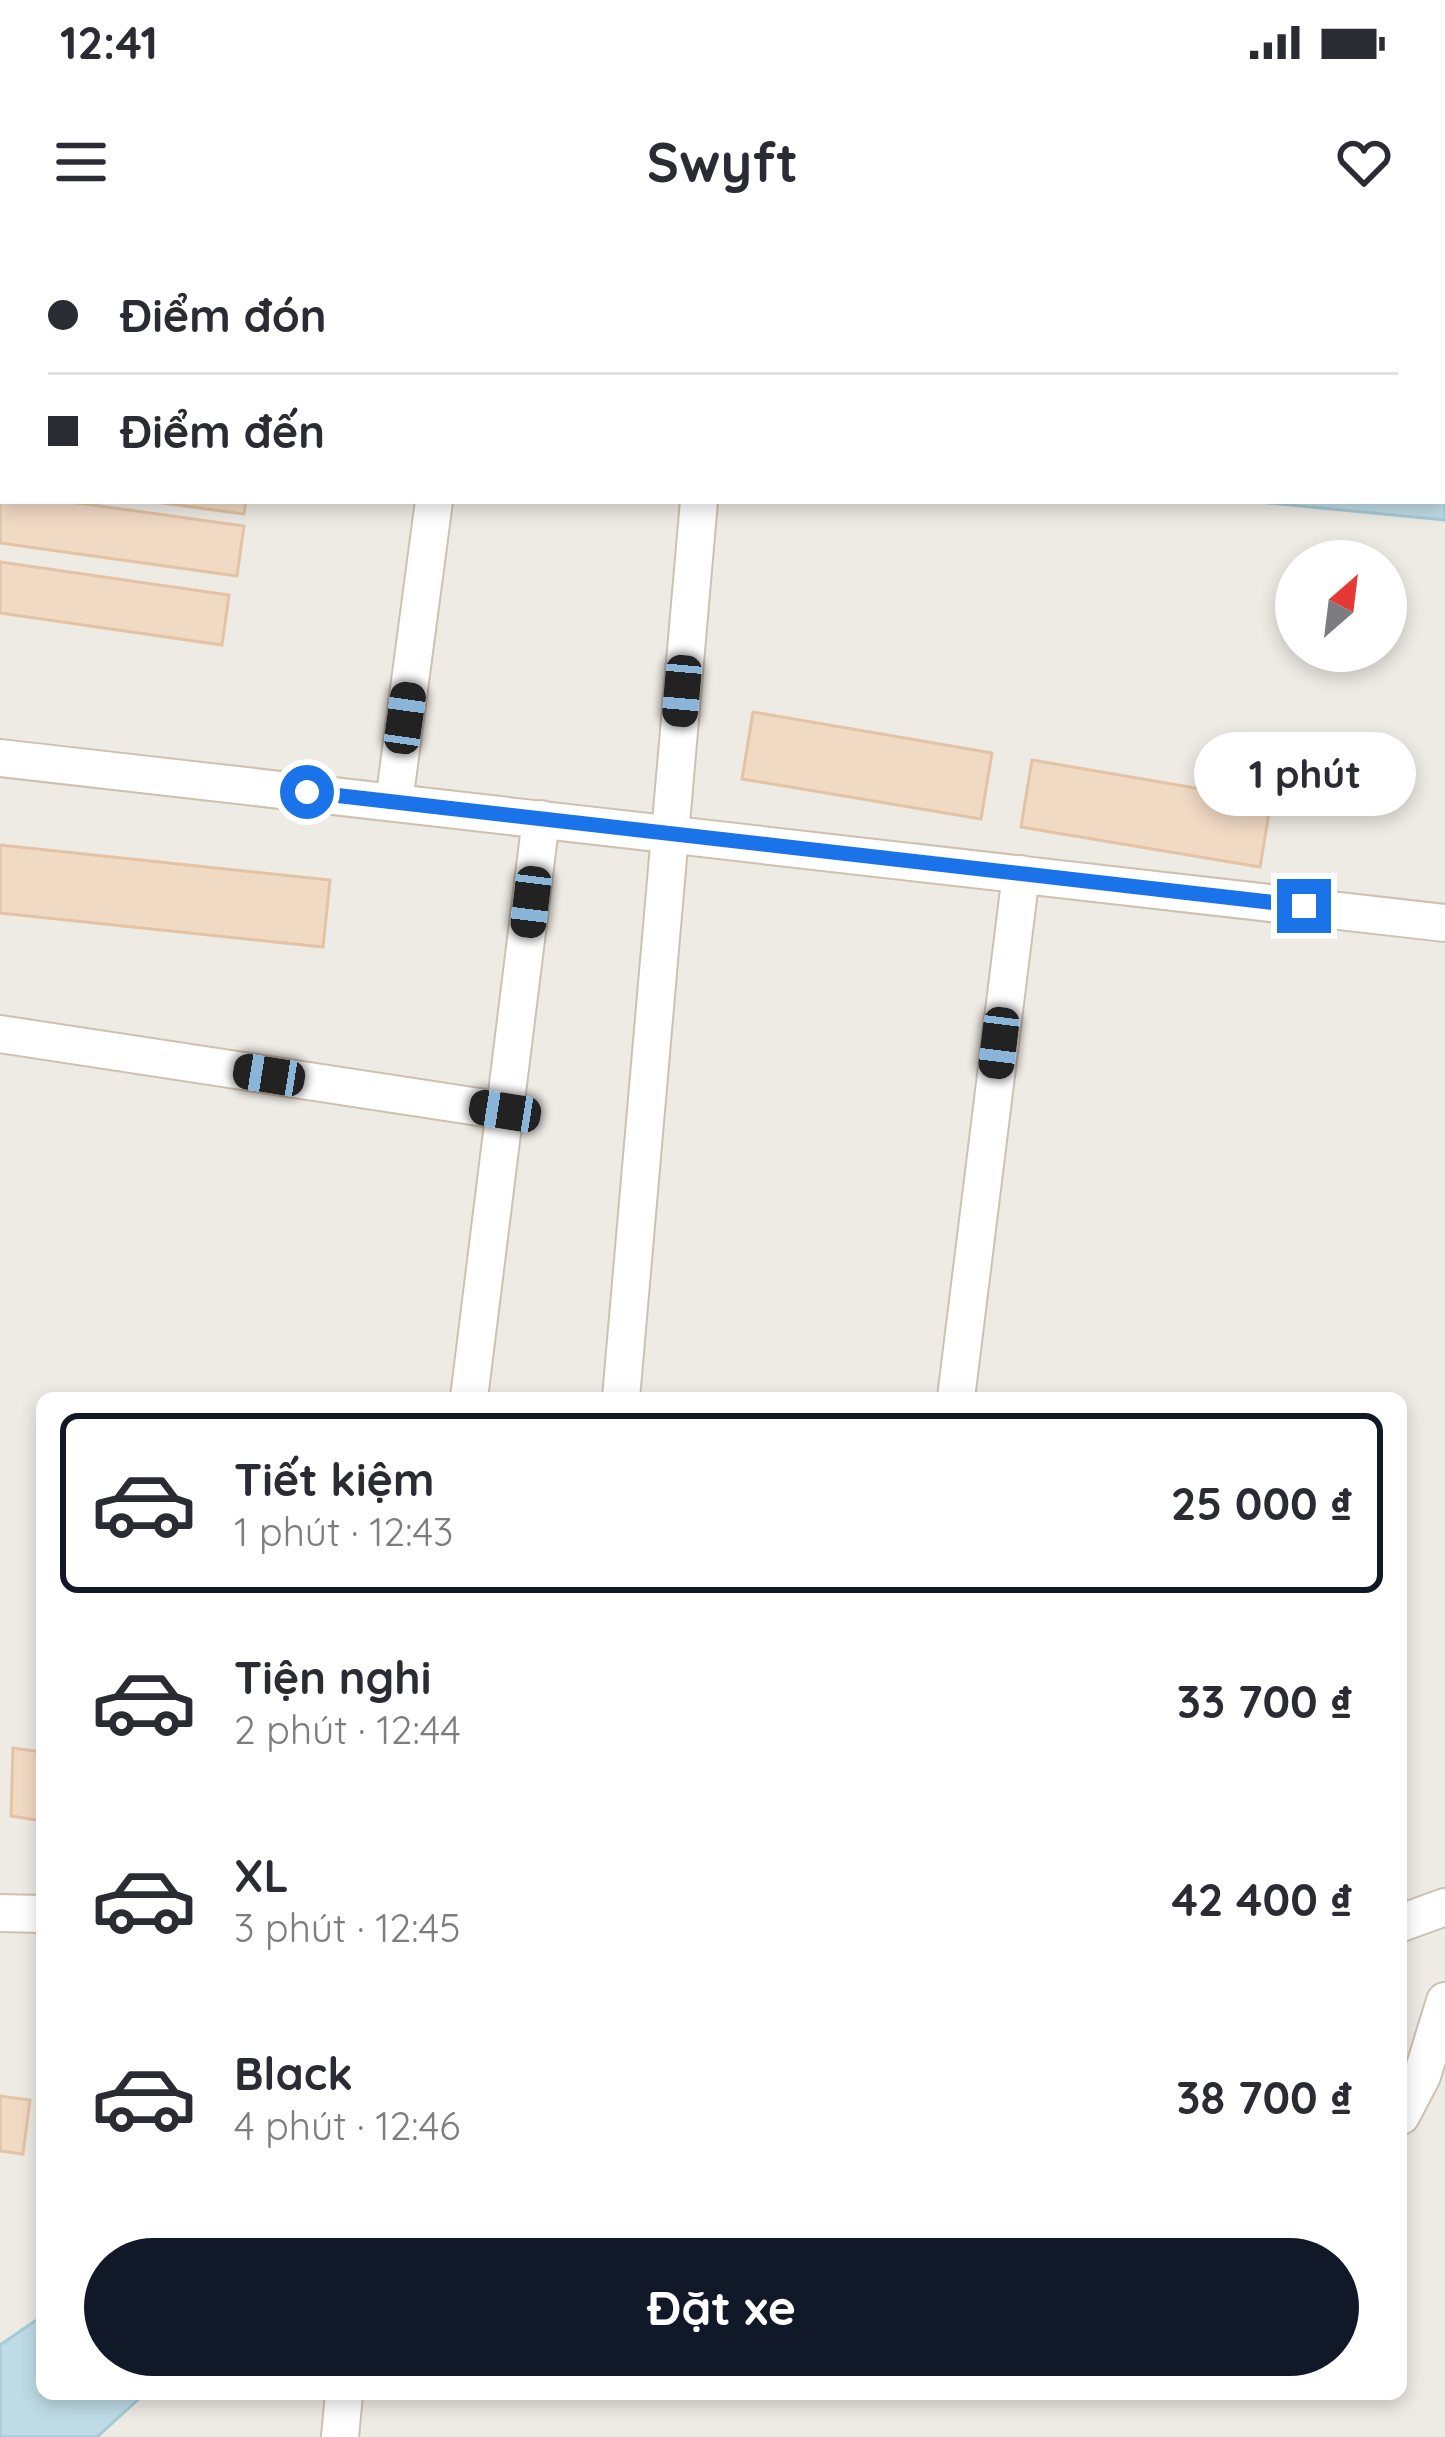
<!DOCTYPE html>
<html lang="vi">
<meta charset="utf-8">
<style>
body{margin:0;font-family:Quicksand,sans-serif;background:#f7f7f7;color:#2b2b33;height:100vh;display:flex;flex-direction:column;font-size:45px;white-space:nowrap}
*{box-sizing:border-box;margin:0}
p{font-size:39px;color:#7c7c81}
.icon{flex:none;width:66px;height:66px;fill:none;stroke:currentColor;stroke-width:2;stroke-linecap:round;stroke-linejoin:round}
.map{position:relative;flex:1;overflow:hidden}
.panel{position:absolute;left:36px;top:1152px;width:1371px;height:1008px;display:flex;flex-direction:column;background:#fff;border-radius:18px;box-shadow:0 6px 18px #0003}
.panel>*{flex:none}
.guide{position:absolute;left:0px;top:0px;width:1446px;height:264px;box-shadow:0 6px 18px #0003;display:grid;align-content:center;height:264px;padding:0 48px;background:#fff}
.needle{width:78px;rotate:28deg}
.fabs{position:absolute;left:1275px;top:300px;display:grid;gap:24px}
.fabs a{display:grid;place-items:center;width:132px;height:132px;border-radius:50%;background:#fff;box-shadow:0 6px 18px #0003;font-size:60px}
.end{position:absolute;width:54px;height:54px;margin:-27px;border:15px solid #1a73e8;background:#fff;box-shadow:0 0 0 6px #fff}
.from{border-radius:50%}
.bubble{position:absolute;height:84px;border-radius:42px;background:#fff;box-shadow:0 6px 18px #0003;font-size:39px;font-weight:700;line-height:84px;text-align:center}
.car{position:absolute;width:36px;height:72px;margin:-36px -18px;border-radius:15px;box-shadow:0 0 9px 3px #0007;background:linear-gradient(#222 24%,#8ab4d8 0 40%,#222 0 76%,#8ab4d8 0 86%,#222 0)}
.guide b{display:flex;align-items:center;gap:42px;height:114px;font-size:45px}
.guide b+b{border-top:3px solid #e1e1e2}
.guide i{width:30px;height:30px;background:#2b2b33}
ul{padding:21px 0 0;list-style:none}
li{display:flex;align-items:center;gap:36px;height:180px;margin:0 24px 18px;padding:0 24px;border:6px solid transparent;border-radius:18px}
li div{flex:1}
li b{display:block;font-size:45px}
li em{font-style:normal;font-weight:700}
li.active{border-color:#111827}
li>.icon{width:108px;height:108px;stroke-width:1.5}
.primary-button{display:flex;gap:24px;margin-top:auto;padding:24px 48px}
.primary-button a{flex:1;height:138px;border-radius:72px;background:#111827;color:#fff;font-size:48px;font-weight:700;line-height:138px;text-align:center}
.status{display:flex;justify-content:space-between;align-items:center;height:84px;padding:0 60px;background:#fff;direction:ltr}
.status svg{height:33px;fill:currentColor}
header{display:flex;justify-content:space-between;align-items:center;height:156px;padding:0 48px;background:#fff;font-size:54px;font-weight:700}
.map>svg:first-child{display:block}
.industrial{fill:#eeeae4;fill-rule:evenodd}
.water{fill:#bfdce6;stroke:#a6cbd8;stroke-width:3}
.building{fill:#f1dac4;stroke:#e3c3a4;stroke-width:3}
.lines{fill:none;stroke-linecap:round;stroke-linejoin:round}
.minor-casing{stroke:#cfc1b0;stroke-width:40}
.minor{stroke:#fff;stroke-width:36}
.route{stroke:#1a73e8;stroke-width:15}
</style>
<div class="status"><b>12:41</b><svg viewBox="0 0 49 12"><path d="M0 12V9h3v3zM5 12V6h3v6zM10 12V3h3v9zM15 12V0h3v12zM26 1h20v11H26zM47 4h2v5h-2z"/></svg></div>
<header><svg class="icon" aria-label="menu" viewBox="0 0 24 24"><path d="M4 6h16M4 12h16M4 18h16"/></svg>Swyft<svg class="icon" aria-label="heart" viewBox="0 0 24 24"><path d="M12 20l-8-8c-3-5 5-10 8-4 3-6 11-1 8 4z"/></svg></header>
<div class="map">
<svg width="1445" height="2197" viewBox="0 0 1445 2197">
<rect width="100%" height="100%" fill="#fcf7eb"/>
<path class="industrial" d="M0,0h635l3,3h-635v258h1440l2,-256v2192h-1445zM1296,321h90v90h-90zM42,1158h1359v996h-1359z"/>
<g class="water">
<polygon points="735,0 1445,0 1445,280 1249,261 1443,261 1443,3 737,3"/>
<polygon points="42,2076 42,2154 144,2154 97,2197 0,2197 0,2105"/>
</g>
<g class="building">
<polygon points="0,53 3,54 3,104 0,104"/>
<polygon points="0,123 3,123 3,174 0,173"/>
<polygon points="0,189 3,190 3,241 0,240"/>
<polygon points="0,252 3,252 3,261 64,261 244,286 237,336 0,303"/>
<polygon points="148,261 246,261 244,274"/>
<polygon points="0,322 229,355 222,405 0,373"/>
<polygon points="753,472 992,513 981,579 742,539"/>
<polygon points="1032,520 1271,561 1260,627 1021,587"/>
<polygon points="0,605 330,640 323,707 0,673"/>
<polygon points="13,1508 42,1512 42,1581 11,1576"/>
<polygon points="0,1856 30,1860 23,1914 0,1911"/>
</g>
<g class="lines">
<g class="minor-casing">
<g id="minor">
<polyline points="464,0 467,3"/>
<polyline points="0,518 1445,683"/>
<polyline points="394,562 434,261"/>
<polyline points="0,794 505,871"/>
<polyline points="469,1158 541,579"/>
<polyline points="621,1158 699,261"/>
<polyline points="956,1158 1021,634"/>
<polyline points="0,1673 42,1674"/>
<polyline points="1401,1683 1445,1667"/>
<polyline points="1401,1876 1422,1836 1445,1761"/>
<polyline points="340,2197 344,2154"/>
</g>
</g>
<use href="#minor" class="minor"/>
</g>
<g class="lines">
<polyline class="route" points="307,552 1304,666"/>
</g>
</svg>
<div class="fabs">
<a><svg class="needle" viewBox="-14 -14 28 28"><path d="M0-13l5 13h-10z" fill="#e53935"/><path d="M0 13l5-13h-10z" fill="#7c7c81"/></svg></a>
</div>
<i class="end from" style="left:307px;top:552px"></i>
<i class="end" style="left:1304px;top:666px"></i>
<div class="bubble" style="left:1194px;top:492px;width:222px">1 phút</div>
<i class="car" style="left:682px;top:451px;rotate:185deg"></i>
<i class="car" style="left:405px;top:478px;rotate:8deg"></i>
<i class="car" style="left:531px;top:662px;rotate:187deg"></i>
<i class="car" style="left:999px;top:803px;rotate:187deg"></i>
<i class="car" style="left:269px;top:835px;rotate:279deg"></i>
<i class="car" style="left:505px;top:871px;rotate:279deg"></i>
<div class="guide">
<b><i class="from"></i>Điểm đón</b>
<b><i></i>Điểm đến</b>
</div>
<section class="panel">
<ul>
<li class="active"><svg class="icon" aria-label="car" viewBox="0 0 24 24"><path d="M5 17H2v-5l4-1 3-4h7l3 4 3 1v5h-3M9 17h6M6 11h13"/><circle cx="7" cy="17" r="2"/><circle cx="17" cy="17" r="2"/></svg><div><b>Tiết kiệm</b><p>1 phút · 12:43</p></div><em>25 000 ₫</em></li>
<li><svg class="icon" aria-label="car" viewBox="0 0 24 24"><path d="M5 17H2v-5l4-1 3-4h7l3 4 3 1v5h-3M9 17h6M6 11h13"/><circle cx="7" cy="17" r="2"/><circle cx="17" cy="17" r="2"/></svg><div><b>Tiện nghi</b><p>2 phút · 12:44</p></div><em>33 700 ₫</em></li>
<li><svg class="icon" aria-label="car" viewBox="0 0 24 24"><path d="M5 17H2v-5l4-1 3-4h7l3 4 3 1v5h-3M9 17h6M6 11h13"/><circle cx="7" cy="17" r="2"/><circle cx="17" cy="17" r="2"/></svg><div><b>XL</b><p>3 phút · 12:45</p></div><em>42 400 ₫</em></li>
<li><svg class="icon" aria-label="car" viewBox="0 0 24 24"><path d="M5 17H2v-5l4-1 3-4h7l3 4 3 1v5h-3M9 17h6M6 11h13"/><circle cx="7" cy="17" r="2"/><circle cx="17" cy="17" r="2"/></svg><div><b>Black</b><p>4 phút · 12:46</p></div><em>38 700 ₫</em></li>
</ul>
<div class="primary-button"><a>Đặt xe</a></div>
</section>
</div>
